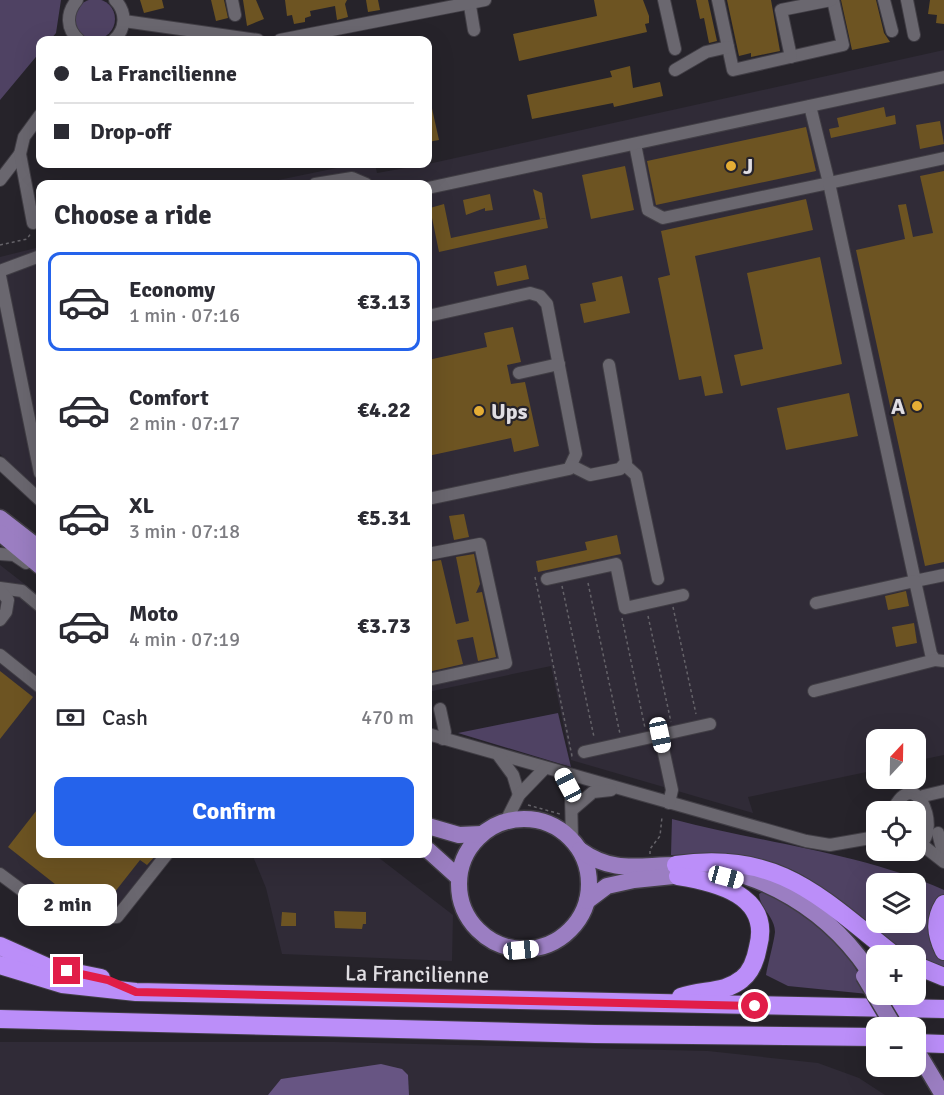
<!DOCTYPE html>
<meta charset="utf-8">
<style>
body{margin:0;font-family:Signika,sans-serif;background:#f2f2f3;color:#2b2b33;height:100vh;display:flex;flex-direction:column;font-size:22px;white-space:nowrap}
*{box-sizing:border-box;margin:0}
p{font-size:20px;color:#7c7c81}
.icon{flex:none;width:33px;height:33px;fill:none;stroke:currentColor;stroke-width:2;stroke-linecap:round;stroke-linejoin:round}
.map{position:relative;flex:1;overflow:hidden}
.drawer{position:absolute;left:36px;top:180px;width:396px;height:678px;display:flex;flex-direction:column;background:#fff;border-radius:12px;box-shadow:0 6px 24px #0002}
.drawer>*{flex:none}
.top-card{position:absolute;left:36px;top:36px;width:396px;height:132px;border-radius:12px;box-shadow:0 6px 24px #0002;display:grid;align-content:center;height:132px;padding:0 18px;background:#fff}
.needle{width:39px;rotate:22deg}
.buttons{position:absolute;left:866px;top:729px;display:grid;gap:12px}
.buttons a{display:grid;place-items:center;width:60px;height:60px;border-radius:12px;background:#fff;box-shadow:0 6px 24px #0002;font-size:30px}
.end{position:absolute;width:27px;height:27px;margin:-14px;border:8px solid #e11d48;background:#fff;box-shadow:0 0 0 3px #fff}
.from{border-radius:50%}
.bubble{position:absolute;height:42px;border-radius:12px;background:#fff;box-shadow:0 6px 24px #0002;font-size:20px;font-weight:800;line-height:42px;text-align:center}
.car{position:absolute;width:18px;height:36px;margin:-18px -9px;border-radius:8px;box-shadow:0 0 4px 2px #0007;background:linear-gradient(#fff 24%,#345 0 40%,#fff 0 76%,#345 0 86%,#fff 0)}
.top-card b{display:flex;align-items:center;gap:21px;height:57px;font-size:22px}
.top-card b+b{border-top:2px solid #e1e1e2}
.top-card i{width:15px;height:15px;background:#2b2b33}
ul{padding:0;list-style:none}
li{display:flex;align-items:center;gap:18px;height:99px;margin:0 12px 9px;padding:0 6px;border:3px solid transparent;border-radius:12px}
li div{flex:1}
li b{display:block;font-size:22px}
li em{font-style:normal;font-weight:800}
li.current{border-color:#2563eb}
li>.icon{width:54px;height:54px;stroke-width:1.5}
h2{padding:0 18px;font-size:27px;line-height:72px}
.pay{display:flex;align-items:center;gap:15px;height:66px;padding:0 18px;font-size:22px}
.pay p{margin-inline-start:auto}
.cta{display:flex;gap:12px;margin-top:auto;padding:12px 18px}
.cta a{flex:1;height:69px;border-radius:12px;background:#2563eb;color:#fff;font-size:24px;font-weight:800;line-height:69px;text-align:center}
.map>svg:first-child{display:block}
.built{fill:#302b37}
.green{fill:#4f4263;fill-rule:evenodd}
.water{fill:#675583}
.building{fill:#6d5422}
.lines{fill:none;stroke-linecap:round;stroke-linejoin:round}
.minor-casing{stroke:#413e45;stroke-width:14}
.major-casing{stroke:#413e45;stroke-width:19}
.highway-casing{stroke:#413e45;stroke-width:20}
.path{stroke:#656369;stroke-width:1.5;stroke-dasharray:3 3;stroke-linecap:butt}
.minor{stroke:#6a676f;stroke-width:12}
.major{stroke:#9b7ec2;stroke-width:16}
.highway{stroke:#bb8ef9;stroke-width:18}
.major-bridge-casing{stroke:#413e45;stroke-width:19;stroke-linecap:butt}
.major-bridge{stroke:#9b7ec2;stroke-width:16}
.route{stroke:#e11d48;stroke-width:8}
.poi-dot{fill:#e4ad35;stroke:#26232a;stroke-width:2}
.labels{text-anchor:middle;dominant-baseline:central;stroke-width:4.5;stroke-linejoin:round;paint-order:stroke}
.poi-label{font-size:22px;font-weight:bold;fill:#e0dee3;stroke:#26232a;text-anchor:start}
.street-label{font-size:22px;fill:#e0dee3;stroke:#26232a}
</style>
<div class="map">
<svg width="944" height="1095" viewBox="0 0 944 1095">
<rect width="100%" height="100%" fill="#26232a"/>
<g class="built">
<polygon points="944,50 944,755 915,761 915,740 876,740 876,770 748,797 753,813 571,760 551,666 428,692 428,184 259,184 356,164 375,164 377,173 428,164"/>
<polygon points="40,247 40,491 0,454 0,257"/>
<polygon points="0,565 40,596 40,854 174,854 121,920 110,926 54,925 0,881"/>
<polygon points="252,854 374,854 453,915 452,961 282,954 266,888"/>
<polygon points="0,1042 335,1042 708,1051 818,1063 859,1078 885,1095 0,1095"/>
</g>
<g class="green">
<circle cx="95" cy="19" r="20"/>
<polygon points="0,0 61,0 56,33 50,40 40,40 40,52 0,100"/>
<polygon points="558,713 571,767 458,733"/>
<path d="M672,819c90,24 187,33 272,71v78c-20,-8 -39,-16 -58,-28 -33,-23 -58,-54 -96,-71 -37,-16 -80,-15 -119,-14zM876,884h39v38h-39z"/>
<path d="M767,889c29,12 65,46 84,72 7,10 11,22 17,33l-80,-8 -22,-11c2,-12 8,-33 9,-43 0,-15 -15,-23 -16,-38z"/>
</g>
<polygon class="water" points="381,1064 402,1069 408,1075 409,1095 268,1095 281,1079"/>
<g class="building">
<polygon points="140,0 162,0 164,8 144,13"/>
<polygon points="211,0 224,0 228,18 216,21"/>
<polygon points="243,0 256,0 264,19 247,26"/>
<polygon points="285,0 347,0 345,4 348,17 337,20 335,6 310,11 311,16 305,18 305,22 294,24 292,15 287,16"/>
<polygon points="366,0 378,0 380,10 368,12"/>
<polygon points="594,0 643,0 649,16 649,23 645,24 647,32 519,61 513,34 597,16"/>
<polygon points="696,0 708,0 717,41 709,43 704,18 700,19"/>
<polygon points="727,0 771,0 780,51 751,57 751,53 739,56"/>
<polygon points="841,0 876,0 884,33 890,42 852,50"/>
<polygon points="930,0 944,0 944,24 936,23 937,15 928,14"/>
<polygon points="630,66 633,88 660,82 663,96 614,107 613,103 532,119 527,95 612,77 610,71"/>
<polygon points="428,104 431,104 439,140 428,142"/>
<polygon points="884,107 886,117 895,115 896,124 831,138 829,129 839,127 837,118"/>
<polygon points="940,121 944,144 920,149 916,125"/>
<polygon points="806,127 816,171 656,205 647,161"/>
<polygon points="625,166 634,210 591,219 582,175"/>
<polygon points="944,171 944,562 925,566 856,250 905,239 898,205 906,204 913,237 933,233 920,176"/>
<polygon points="533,189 542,193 546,218 540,219"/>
<polygon points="490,194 493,210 485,211 485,208 466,215 463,200"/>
<polygon points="806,199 813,230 695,256 723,393 705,396 701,376 679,380 658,278 670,275 661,231"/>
<polygon points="444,204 451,238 546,218 548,228 439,252 430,208"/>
<polygon points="820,257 842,364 741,386 734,355 763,349 747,273"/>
<polygon points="526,265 529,279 497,286 494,272"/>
<polygon points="622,276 630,313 584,323 580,304 596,301 592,283"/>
<polygon points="513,327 521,362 507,365 511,384 525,382 539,446 514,452 511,438 428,456 428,360 487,347 484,333"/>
<polygon points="849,393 858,436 786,450 777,408"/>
<polygon points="464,514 469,537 454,540 449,516"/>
<polygon points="617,535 621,554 538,572 536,561 587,550 585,542"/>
<polygon points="474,554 480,584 476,593 482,592 496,657 478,661 473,637 457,640 463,664 428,672 428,562 441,560 456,624 469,621 456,557"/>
<polygon points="906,591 909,606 888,610 885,596"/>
<polygon points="914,623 917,643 896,647 892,627"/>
<polygon points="0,671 33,697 0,739"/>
<polygon points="40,806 40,854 157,854 147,865 140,860 103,907 91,898 85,904 63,885 60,888 8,847"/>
<polygon points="334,911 366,912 366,924 363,924 362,929 335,928"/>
<polygon points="282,912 296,913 296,926 281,926"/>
</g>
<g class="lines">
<g class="minor-casing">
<g id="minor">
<path d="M77,0c-11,13 -11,29 2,40"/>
<polyline points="232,0 235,15"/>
<polyline points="469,0 474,30"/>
<polyline points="664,0 675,49"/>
<polyline points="718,0 733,70 843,45 833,0"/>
<polyline points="884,0 892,31"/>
<polyline points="907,0 914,35"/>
<polyline points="124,21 258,40"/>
<path d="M114,40c12,-11 13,-28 1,-40"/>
<polyline points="280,40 485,0"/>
<polyline points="791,57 781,10 831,0"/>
<polyline points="675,70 706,52 728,47"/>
<polyline points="635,144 648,210 663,218 829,183 810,106"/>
<polyline points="944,158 829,183 915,581 944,575"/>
<polyline points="0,180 20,154"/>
<polyline points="315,184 352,178 366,184"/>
<polyline points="428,188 944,77"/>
<polyline points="33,223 20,154 24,137 40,115"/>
<polyline points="0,271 40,256"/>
<polyline points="0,276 40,473"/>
<polyline points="428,316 530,293 540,296 547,304 576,454 569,469 428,499"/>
<polyline points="519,373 559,364"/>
<polyline points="0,463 40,500"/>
<polyline points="625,465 636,475 658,579"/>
<polyline points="572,466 590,475 620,469 626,462 609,365"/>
<polyline points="0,554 14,555 26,563"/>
<polyline points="428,554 480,544 506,663 428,680"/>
<polyline points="547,579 616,564 625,608 683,595"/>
<polyline points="0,588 22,591 40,606"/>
<polyline points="0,590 8,600 6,612 0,620"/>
<polyline points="816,603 915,581 931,654 935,660 944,661"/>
<polyline points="0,655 40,687"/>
<polyline points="814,691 935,660"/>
<polyline points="440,709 445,732 443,739"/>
<polyline points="428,734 806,841 830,845 876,837"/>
<polyline points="660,735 672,790 669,803"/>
<polyline points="584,752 710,724"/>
<polyline points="499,756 513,775 519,795"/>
<polyline points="562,773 571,795 572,841"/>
<polyline points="923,796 944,791"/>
<polyline points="572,810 593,792 611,790"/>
<path d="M892,812c26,-56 52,31 23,33"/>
<polyline points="506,821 519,795 545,768"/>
<polyline points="938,833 944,856"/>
<polyline points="921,844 944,862"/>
<polyline points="0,874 59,918 117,917 167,854"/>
</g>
</g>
<g class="major-casing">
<g id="major">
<polyline points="0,518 40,549"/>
<polyline points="0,533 40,566"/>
<circle cx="524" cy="884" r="65"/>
<polyline points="428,826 459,835 482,834"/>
<polyline points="428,850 459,878"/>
<path d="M580,850c33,24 59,15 96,15 84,1 157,46 200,117"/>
<polyline points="587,901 607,886 634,880 683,875"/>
<polyline points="915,1048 943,1095"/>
</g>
</g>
<g class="highway-casing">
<g id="highway">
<path d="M676,865c103,-15 144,32 219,91"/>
<path d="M678,876c38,6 94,19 80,71 -2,11 -7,25 -16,32 -18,15 -40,10 -61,18"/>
<path d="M944,904c-10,16 -8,30 0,47"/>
<polyline points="0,946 47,967 101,978"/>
<polyline points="0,965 62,984 136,992 944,1009"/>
<polyline points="915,965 944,977"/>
<polyline points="0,1019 595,1034 876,1037"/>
<polyline points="915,1043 944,1044"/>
</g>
</g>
<g class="path">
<polyline points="0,245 27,239 31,233"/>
<polyline points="535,577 572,756 575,755"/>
<polyline points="588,583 620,734"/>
<polyline points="562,586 594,737"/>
<polyline points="673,607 696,714"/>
<polyline points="648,616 671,722"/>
<polyline points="622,618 645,728"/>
<polyline points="528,805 560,814"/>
<polyline points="650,854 650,849 660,836 662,817"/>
</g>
<use href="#minor" class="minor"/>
<use href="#major" class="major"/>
<use href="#highway" class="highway"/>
<g class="major-bridge-casing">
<polyline id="major-bridge" points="864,976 895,1028"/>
</g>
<use href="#major-bridge" class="major-bridge"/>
</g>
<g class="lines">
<polyline class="route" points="67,971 108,980 136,992 755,1006"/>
</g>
<g class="poi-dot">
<circle cx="731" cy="166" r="6"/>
<circle cx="917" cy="406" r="6"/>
<circle cx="479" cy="411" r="6"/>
</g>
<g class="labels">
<g class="poi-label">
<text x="743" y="166">J</text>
<text x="905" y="406" text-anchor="end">A</text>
<text x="491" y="411">Ups</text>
</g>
<g class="street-label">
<text transform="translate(417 974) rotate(1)">La Francilienne</text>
</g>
</g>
</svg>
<div class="buttons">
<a><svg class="needle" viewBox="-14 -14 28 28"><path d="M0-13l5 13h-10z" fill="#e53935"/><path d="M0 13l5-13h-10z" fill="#7c7c81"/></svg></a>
<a><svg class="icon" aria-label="locate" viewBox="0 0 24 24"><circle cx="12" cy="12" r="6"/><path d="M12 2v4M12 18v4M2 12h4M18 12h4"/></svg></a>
<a><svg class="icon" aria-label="layers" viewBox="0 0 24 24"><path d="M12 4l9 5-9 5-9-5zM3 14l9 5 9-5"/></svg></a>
<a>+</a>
<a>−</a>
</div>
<i class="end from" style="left:755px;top:1006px"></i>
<i class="end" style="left:67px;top:971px"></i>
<div class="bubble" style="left:18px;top:884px;width:99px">2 min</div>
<i class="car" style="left:660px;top:735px;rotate:168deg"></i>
<i class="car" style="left:568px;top:785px;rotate:332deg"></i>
<i class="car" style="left:726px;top:877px;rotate:105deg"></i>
<i class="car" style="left:521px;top:950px;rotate:84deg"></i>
<div class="top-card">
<b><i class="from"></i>La Francilienne</b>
<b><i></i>Drop-off</b>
</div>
<section class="drawer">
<h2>Choose a ride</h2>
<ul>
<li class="current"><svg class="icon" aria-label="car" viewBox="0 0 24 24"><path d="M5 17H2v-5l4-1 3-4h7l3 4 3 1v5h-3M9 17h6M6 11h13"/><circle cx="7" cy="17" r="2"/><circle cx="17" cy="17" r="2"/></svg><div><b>Economy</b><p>1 min · 07:16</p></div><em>€3.13</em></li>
<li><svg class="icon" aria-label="car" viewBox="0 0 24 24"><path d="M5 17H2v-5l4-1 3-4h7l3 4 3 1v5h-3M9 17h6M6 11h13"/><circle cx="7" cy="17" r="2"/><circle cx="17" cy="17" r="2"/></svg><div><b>Comfort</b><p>2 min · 07:17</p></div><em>€4.22</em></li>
<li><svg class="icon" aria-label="car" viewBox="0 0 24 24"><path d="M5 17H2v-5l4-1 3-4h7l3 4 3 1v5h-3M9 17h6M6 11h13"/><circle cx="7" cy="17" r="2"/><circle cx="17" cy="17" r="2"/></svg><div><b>XL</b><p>3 min · 07:18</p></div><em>€5.31</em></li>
<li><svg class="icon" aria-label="car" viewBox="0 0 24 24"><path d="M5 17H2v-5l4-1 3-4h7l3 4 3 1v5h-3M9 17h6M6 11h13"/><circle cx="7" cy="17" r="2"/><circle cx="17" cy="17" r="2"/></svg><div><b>Moto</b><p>4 min · 07:19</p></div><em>€3.73</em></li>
</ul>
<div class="pay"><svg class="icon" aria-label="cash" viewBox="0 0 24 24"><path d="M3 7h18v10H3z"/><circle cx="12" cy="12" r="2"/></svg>Cash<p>470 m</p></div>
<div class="cta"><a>Confirm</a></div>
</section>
</div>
